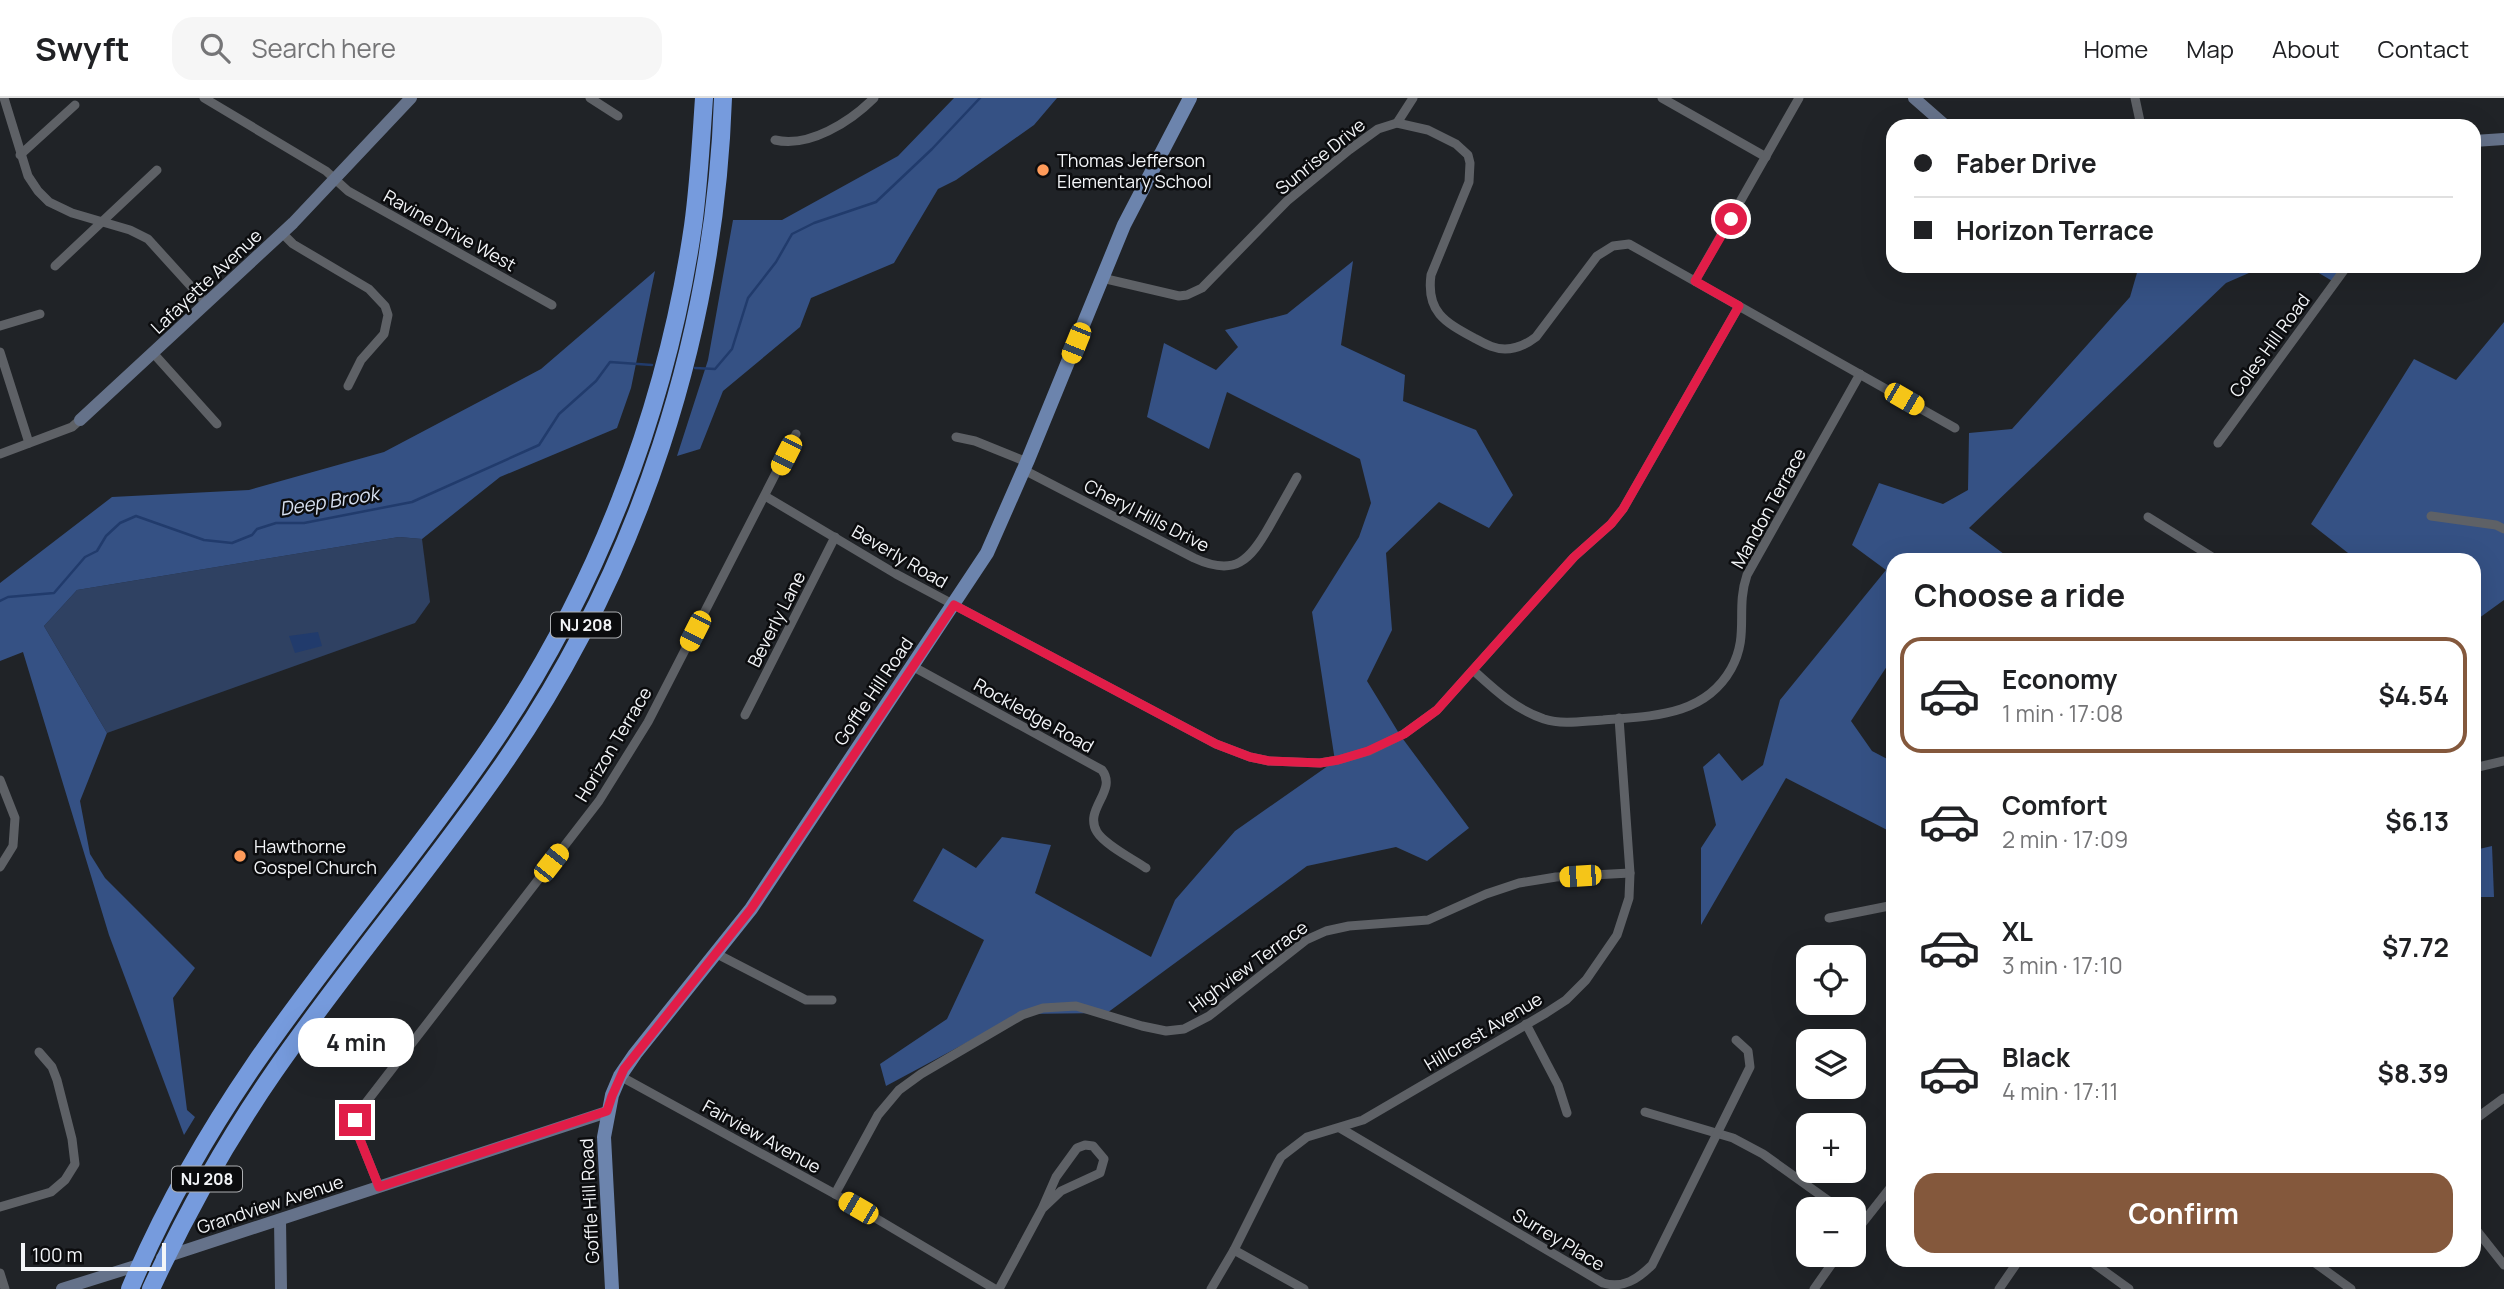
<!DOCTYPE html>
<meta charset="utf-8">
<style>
body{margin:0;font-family:Manrope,sans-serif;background:#f6f6f6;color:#202124;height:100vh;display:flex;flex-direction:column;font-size:26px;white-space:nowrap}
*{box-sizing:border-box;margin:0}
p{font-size:23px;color:#757577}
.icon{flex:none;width:38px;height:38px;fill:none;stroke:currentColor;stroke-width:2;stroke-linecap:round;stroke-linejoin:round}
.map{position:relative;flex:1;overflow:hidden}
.drawer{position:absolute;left:1886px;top:455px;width:595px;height:714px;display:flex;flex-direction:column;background:#fff;border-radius:21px;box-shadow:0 7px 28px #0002}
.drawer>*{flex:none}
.hud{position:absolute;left:1886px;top:21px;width:595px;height:154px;border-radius:21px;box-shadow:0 7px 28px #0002;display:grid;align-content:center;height:154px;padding:0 28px;background:#fff}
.fabs{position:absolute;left:1796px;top:847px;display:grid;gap:14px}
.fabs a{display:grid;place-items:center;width:70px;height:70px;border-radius:14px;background:#fff;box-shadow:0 7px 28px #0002;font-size:35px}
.scale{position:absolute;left:21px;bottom:18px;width:145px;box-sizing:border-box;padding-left:7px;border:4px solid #f3f5f8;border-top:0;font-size:19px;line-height:24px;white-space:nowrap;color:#f3f5f8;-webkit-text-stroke:5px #0b0c0e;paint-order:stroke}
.end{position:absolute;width:32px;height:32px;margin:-16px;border:9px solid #e11d48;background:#fff;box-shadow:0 0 0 4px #fff}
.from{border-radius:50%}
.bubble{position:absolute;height:49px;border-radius:21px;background:#fff;box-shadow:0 7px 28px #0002;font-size:23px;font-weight:700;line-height:49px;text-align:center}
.car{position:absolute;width:21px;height:42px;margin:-21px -10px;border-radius:9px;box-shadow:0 0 5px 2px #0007;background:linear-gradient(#f5c518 24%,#345 0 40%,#f5c518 0 76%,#345 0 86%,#f5c518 0)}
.hud b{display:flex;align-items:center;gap:24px;height:66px;font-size:26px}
.hud b+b{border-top:2px solid #e0e0e0}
.hud i{width:18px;height:18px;background:#202124}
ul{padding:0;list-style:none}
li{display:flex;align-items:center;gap:21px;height:116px;margin:0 14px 10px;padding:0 14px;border:4px solid transparent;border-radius:21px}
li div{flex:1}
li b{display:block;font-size:26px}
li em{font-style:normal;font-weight:700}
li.current{border-color:#84583c}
li>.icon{width:63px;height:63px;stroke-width:1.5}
h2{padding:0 28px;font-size:32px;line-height:84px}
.cta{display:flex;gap:14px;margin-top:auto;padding:14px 28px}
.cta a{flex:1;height:80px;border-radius:21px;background:#84583c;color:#fff;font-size:28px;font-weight:700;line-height:80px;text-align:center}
header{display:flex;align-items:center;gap:42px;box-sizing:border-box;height:98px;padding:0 35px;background:#fff;border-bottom:2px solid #e0e0e0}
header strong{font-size:33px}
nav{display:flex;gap:38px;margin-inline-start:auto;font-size:24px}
.search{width:490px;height:63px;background:#f6f6f6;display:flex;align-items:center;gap:18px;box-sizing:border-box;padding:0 24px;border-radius:21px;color:#757577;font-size:26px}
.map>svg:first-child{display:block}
.green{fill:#2f4162}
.forest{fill:#355184}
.water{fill:#213b6c}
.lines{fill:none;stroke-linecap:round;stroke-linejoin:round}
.stream{stroke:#213b6c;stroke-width:2.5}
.street{stroke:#5e6166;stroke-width:9}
.secondary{stroke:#65728a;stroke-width:12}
.primary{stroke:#6c84ad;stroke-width:14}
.highway{stroke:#769bdd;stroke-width:18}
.route{stroke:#e11d48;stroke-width:9}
.poi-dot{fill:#ff9b5a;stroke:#0b0c0e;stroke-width:2.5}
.labels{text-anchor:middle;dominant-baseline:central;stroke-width:5;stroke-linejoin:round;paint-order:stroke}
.shield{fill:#0b0c0e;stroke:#adafb2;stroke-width:2}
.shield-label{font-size:16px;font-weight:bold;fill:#f3f5f8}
.street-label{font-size:18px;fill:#f3f5f8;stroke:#0b0c0e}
.poi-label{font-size:18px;fill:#f3f5f8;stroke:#0b0c0e;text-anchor:start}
.water-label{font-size:19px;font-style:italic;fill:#d8e1f1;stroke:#0b0c0e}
</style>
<header>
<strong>Swyft</strong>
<div class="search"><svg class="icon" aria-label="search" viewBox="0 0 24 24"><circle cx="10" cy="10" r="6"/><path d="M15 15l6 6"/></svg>Search here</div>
<nav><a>Home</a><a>Map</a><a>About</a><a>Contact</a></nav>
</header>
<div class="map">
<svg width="2504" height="1191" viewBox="0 0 2504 1191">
<rect width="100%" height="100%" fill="#202327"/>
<polygon class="green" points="399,439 422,441 430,504 415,525 107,635 44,528 77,492"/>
<g class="forest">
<polygon points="954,0 1057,0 1034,27 956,82 938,91 894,165 811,200 800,229 723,293 700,351 677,358 708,262 733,122 782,122 898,58"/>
<polygon points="1353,163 1341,247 1405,277 1403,303 1476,332 1513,397 1489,430 1439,404 1386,455 1392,532 1367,583 1400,637 1469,730 1427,763 1396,749 1307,768 1107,915 1020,916 886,988 880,966 947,921 984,842 913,803 943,750 976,770 1002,739 1051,747 1035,795 1151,859 1175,802 1235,733 1335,663 1312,514 1359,439 1371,405 1360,361 1227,294 1209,351 1147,319 1164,245 1216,272 1238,249 1225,232 1287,216"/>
<polygon points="2139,168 2173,168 2175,170 2179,168 2265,168 2226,185 1969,430 2012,462 1894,462 1893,559 1851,623 1872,653 1893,664 1893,735 1786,680 1701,827 1701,750 1716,727 1703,669 1719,655 1742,683 1763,667 1780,602 1886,472 1852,447 1879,385 1943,406 1968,392 1969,335 2012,331 2130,199"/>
<polygon points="2307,168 2347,168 2334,184"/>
<polygon points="655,173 631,290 617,330 500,379 422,441 399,439 77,492 44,528 107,635 80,703 90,756 105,780 195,870 173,900 187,1012 195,1019 184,1037 109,837 23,554 0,563 0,485 112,399 249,392 384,354 541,271"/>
<polygon points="2504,224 2504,502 2475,523 2474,462 2357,462 2311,426 2414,261 2456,282"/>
<polygon points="2492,748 2494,799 2475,799 2475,752"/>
</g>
<polygon class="water" points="318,534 322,548 295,555 289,538"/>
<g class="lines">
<g class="stream">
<polyline points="695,270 715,271 732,251 748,200 776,164 792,136 814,125 876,104 932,51 980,0"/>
<polyline points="0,503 8,499 54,495 85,459 97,453 106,438 120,425 136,418 204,442 232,445 252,437 257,431 276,425 304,425 412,404 539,347 559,316 596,283 610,264 652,267"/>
</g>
<g class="street">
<polyline points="4,0 28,78 38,93 49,104 72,115 130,132 148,141 207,206"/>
<polyline points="204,0 326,73 348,93 552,207"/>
<polyline points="590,0 618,18"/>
<polyline points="1662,0 1766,59"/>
<polyline points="2135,0 2141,28"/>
<polyline points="1397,25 1413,0"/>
<path d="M775,42c34,8 75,-18 99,-42"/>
<polyline points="20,57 75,7"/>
<polyline points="282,135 293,146 369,191 385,208 388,217 384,236 361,262 348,288"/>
<polyline points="55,168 157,72"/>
<path d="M1102,180l77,18 8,-1 15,-7 85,-87 62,-51 29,-21 19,-6 31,7 28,14 12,11 2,8 -1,19 -38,93c-5,37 14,47 43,63 10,5 19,11 31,11 12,0 22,-5 31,-12l61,-81 16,-10 16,-2 326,184"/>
<polyline points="1695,183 1799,0"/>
<polyline points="0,228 40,216"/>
<polyline points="0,254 29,345"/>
<polyline points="154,256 217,326"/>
<polyline points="956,339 975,343 1027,364"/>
<polyline points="2218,345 2347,168"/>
<polyline points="0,356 72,329 80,322"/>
<path d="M1024,372l170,88c41,19 56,3 76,-33 9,-16 18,-32 27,-48"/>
<polyline points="765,398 896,476 1216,646 1250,659 1269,663 1320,665 1338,662 1369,653 1404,636 1437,612 1574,459 1611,426 1623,411 1739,208"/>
<polyline points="2431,418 2496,427 2504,431"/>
<polyline points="2148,419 2217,462"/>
<path d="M912,568l190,104c16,21 -19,39 -5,62 8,13 36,27 49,36"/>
<path d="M1474,573c22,20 41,38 70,48 19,6 39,2 59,1 47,-4 101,-3 128,-51 19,-34 4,-59 16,-94l113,-201"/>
<polyline points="745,617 835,439"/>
<polyline points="2474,670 2504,663"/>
<polyline points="0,682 15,720 13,748 0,769"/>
<polyline points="1829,820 1894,807"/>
<polyline points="717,856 806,902 832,902"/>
<polyline points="1526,926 1558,987 1567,1015"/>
<polyline points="620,978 835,1096 995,1191"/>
<polyline points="1645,1014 1733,1040 1763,1056 1840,1111"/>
<polyline points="2474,1022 2504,1000"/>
<path d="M1340,1030l263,155c20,6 35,-4 49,-18l98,-198 -2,-16 -12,-11"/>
<polyline points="379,1089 355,1029 358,1015 599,703 648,624 796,336"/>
<polyline points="835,1096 878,1017 899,992 921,976 1022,917 1043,910 1076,908 1142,928 1166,933 1184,931 1209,918 1306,842 1326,833 1349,828 1428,822 1486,796 1519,785 1556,779 1630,775"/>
<polyline points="0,1109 51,1094 65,1082 75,1066 72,1041 57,982 52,969 39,954"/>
<polyline points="2474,1129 2504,1167"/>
<polyline points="1853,1137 1894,1085"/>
<polyline points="1234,1152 1304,1191"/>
<polyline points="2089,1162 2129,1191"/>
<polyline points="2311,1162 2351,1191"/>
<polyline points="0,1175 5,1191"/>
<polyline points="999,1191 1042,1111 1056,1079 1077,1050 1085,1047 1093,1048 1104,1061 1100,1075 1061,1093 1042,1111"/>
<polyline points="1211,1191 1234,1152 1276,1068 1281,1059 1307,1039 1363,1022 1546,915 1566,902 1586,882 1617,837 1629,800 1630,775 1619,620"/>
<polyline points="1814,1191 1838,1157"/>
<polyline points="1999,1191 2019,1162"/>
</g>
<g class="secondary">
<polyline points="1914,0 1946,28"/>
<polyline points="2474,43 2504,41"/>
<polyline points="80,322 293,125 411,0"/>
<polyline points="280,1122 281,1191"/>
<polyline points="162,1160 607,1014"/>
<polyline points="62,1191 145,1165"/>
</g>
<polyline class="primary" points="612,1191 604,1039 612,997 620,978 635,956 751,811 987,455 1027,364 1124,127 1190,0"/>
<g class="highway">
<path d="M130,1191c33,-78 76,-154 124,-224 74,-108 160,-207 234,-315 107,-155 178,-338 205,-524 6,-43 8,-85 11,-128"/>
<path d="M151,1191c35,-76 76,-149 123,-217 73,-106 157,-203 230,-309 135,-195 211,-429 219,-665"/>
</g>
</g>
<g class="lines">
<polyline class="route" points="355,1022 355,1029 379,1089 607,1013 612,998 624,971 751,811 954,507 1216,646 1250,659 1269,663 1320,665 1338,662 1368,653 1404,636 1437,612 1574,459 1611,426 1623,411 1739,208 1695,183 1731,121"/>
</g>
<g class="poi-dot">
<circle cx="1043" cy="72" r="7"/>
<circle cx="240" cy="758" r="7"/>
</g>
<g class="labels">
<g class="shield">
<rect x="551" y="514.5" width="70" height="25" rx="5"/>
<rect x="172" y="1068.5" width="70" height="25" rx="5"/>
</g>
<g class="shield-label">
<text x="586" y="527">NJ 208</text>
<text x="207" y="1081">NJ 208</text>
</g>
<g class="street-label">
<text transform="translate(1320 58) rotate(-39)">Sunrise Drive</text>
<text transform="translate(450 132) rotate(29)">Ravine Drive West</text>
<text transform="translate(206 183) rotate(-43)">Lafayette Avenue</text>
<text transform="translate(2269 247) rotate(-54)">Coles Hill Road</text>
<text transform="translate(1768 410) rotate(-61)">Mandon Terrace</text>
<text transform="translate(1147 417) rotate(27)">Cheryl Hills Drive</text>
<text transform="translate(900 458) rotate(30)">Beverly Road</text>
<text transform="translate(776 521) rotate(-63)">Beverly Lane</text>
<text transform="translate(873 593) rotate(-56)">Goffle Hill Road</text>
<text transform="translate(1034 617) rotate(29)">Rockledge Road</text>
<text transform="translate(613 646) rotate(-59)">Horizon Terrace</text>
<text transform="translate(1248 868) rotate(-36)">Highview Terrace</text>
<text transform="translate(1483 933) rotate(-31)">Hillcrest Avenue</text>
<text transform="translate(762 1038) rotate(29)">Fairview Avenue</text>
<text transform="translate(589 1103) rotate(-93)">Goffle Hill Road</text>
<text transform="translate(270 1106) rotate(-18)">Grandview Avenue</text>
<text transform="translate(1559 1141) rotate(31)">Surrey Place</text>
</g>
<g class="poi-label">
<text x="1057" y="62">Thomas Jefferson<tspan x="1057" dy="21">Elementary School</tspan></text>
<text x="254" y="748">Hawthorne<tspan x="254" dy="21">Gospel Church</tspan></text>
</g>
<g class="water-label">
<text transform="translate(329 403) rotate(-9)">Deep Brook</text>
</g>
</g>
</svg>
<div class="fabs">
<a><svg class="icon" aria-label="locate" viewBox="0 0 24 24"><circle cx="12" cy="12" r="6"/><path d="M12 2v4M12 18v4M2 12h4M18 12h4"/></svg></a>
<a><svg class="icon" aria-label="layers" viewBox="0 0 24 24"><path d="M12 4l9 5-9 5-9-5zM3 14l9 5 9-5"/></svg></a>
<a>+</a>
<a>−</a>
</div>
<div class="scale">100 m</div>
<i class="end from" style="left:1731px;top:121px"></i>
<i class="end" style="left:355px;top:1022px"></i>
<div class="bubble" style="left:298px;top:920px;width:116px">4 min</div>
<i class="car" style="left:1076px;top:245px;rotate:202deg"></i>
<i class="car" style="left:1904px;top:301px;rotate:120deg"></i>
<i class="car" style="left:786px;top:357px;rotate:207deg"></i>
<i class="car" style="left:695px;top:533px;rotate:207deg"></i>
<i class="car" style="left:551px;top:765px;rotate:38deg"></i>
<i class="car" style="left:1580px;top:778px;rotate:266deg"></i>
<i class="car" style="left:858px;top:1110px;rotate:300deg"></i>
<div class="hud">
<b><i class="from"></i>Faber Drive</b>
<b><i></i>Horizon Terrace</b>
</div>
<section class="drawer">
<h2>Choose a ride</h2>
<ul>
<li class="current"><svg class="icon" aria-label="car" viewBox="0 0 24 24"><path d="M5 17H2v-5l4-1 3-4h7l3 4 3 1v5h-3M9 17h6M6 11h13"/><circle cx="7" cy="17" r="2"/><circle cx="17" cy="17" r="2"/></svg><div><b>Economy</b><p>1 min · 17:08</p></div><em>$4.54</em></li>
<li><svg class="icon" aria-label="car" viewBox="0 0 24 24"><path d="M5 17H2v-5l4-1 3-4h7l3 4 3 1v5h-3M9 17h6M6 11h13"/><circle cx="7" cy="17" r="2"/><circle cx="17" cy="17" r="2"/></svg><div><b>Comfort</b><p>2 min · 17:09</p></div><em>$6.13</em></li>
<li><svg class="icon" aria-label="car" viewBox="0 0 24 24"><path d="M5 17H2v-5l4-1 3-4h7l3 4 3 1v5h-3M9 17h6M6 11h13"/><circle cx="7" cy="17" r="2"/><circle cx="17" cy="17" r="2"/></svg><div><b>XL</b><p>3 min · 17:10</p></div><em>$7.72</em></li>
<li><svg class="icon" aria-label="car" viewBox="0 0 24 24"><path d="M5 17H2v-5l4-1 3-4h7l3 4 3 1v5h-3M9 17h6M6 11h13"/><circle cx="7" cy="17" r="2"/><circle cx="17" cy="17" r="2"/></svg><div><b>Black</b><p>4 min · 17:11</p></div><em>$8.39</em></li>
</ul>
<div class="cta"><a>Confirm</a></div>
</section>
</div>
